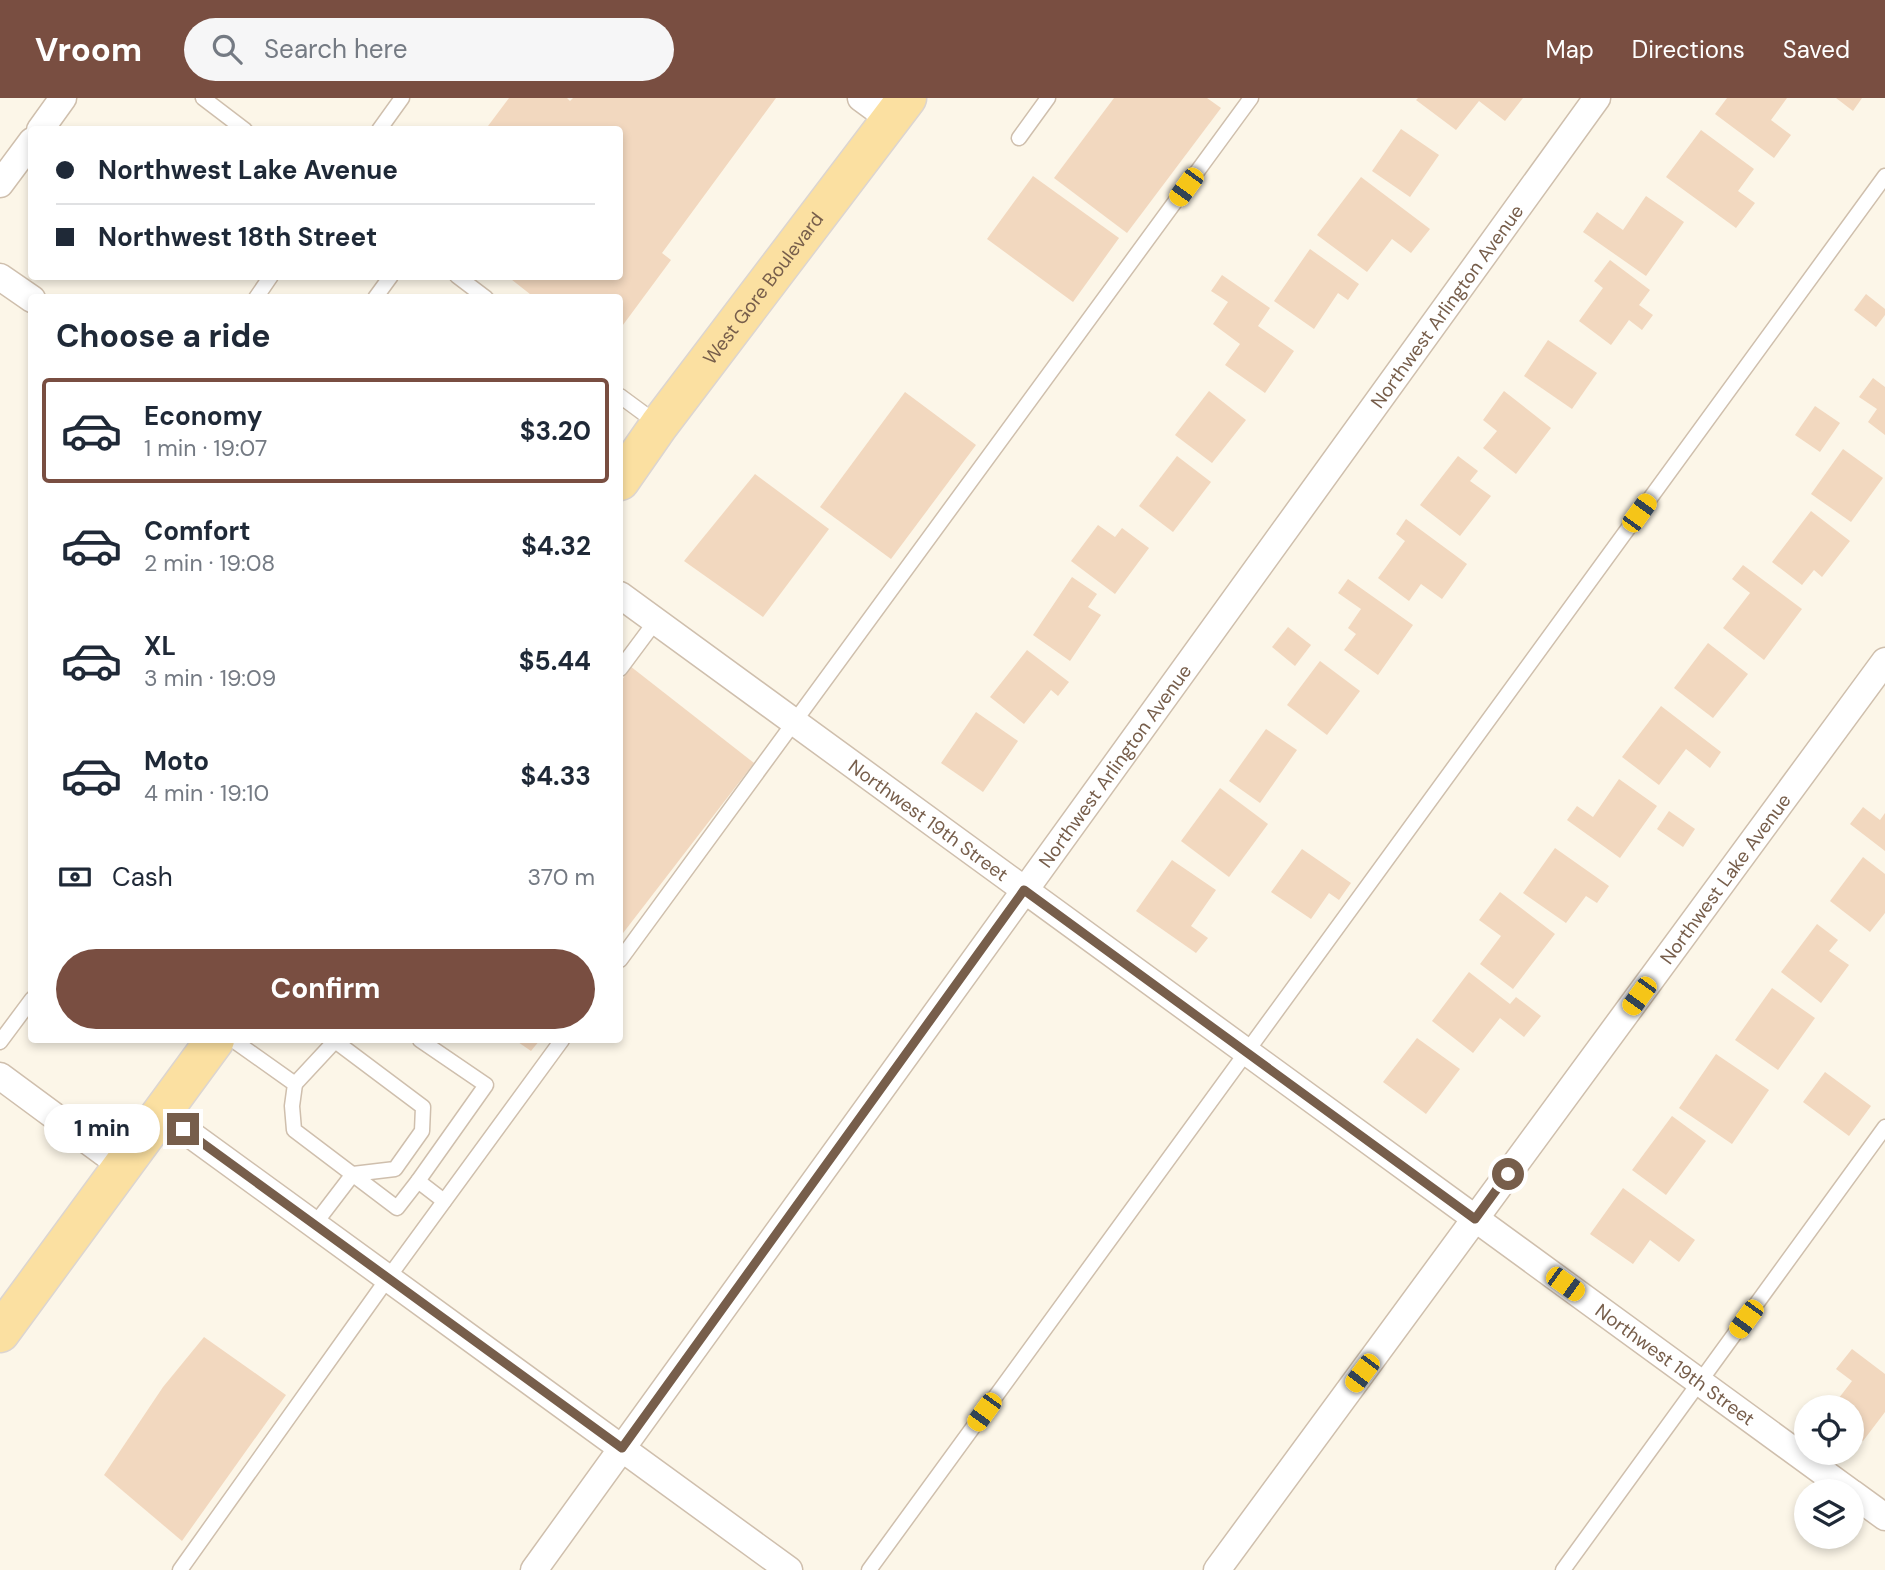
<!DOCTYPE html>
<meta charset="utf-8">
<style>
body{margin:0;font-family:"DM Sans",sans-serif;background:#f6f6f7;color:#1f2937;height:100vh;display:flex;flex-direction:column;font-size:26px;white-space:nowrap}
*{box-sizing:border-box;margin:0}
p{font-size:23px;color:#747a83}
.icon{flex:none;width:38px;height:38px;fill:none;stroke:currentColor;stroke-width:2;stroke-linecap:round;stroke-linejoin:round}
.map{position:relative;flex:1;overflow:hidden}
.panel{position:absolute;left:28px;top:196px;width:595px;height:749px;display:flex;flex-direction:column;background:#fff;border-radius:7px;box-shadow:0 4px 10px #0003}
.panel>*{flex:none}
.banner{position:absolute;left:28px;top:28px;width:595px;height:154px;border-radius:7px;box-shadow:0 4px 10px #0003;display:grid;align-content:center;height:154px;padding:0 28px;background:#fff}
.fabs{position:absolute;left:1794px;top:1297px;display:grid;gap:14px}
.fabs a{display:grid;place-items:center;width:70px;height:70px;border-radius:50%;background:#fff;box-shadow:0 4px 10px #0003;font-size:35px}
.end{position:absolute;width:32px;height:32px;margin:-16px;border:9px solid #775e4b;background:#fff;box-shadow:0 0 0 4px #fff}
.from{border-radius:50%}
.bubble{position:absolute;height:49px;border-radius:24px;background:#fff;box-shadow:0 4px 10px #0003;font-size:23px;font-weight:700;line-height:49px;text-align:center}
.car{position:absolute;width:21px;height:42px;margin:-21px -10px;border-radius:9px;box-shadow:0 0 5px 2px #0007;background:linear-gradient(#f5c518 24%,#345 0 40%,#f5c518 0 76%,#345 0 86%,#f5c518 0)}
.banner b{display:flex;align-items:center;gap:24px;height:66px;font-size:26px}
.banner b+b{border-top:2px solid #e0e1e3}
.banner i{width:18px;height:18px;background:#1f2937}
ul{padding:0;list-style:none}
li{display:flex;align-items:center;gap:21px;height:105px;margin:0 14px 10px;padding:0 14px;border:4px solid transparent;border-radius:7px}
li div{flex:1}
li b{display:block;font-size:26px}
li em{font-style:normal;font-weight:700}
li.on{border-color:#794e41}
li>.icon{width:63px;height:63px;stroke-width:1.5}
h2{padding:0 28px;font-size:32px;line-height:84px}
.pay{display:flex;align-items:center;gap:18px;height:77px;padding:0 28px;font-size:26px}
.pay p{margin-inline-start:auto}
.button{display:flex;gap:14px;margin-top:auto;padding:14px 28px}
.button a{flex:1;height:80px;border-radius:42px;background:#794e41;color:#fff;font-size:28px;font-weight:700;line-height:80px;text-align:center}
header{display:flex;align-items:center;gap:42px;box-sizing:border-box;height:98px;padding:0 35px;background:#794e41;color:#fff}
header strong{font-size:33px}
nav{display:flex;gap:38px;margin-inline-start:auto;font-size:24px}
.search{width:490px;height:63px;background:#f6f6f7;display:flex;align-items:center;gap:18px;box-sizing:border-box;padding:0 24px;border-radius:38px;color:#747a83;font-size:26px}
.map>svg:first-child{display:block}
.building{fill:#f2d8bf}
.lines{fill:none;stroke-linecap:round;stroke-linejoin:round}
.lane-casing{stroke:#cfbfad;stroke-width:17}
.street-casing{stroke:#cfbfad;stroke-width:29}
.primary-casing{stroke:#dcd5d0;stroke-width:41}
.lane{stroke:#fff;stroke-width:14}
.street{stroke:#fff;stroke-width:26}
.primary{stroke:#fbe0a1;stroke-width:38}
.route{stroke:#775e4b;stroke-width:9}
.labels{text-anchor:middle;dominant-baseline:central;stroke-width:7;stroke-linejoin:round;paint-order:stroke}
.street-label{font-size:19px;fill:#775e4b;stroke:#fffaee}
</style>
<header>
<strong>Vroom</strong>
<div class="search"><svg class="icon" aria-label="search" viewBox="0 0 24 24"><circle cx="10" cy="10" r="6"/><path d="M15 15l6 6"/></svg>Search here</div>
<nav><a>Map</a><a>Directions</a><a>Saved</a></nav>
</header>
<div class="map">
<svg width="1885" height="1472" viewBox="0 0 1885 1472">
<rect width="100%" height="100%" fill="#fcf6e8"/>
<g class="building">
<polygon points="509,0 567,0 570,3 573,0 776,0 662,155 671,162 620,231 620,200 535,200 507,178 620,178 620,32 493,32 488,28"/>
<polygon points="1114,0 1207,0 1221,10 1127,135 1054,80"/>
<polygon points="1418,0 1523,0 1505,23 1479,3 1456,32 1416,2"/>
<polygon points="1727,0 1787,0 1771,22 1791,37 1774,60 1715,16"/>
<polygon points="1836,0 1862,0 1853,13"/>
<polygon points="1401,31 1439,57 1410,99 1372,73"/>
<polygon points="1701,32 1754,71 1738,93 1755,105 1736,130 1666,79"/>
<polygon points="1033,78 1119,140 1073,204 987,141"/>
<polygon points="1361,79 1430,131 1411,155 1392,141 1367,174 1317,137"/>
<polygon points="1646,98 1684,124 1646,178 1583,134 1597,114 1623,132"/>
<polygon points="1310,151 1359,186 1348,202 1338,195 1314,231 1274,203"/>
<polygon points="1610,162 1650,192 1639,207 1653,217 1642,232 1629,222 1611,247 1579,223 1603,190 1594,183"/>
<polygon points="1222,177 1270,210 1258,228 1294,253 1265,295 1225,267 1240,246 1213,226 1228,204 1211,193"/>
<polygon points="1866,196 1885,211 1885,217 1876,229 1854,212"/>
<polygon points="1548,242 1597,275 1572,311 1524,278"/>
<polygon points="1873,280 1885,289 1885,337 1868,324 1877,311 1859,299"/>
<polygon points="1209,293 1246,322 1212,365 1175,337"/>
<polygon points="1504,293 1551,330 1516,376 1483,350 1497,333 1483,322"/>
<polygon points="905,294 976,347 891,461 820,409"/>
<polygon points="1815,308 1840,325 1820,354 1795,337"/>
<polygon points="1843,351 1883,380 1851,424 1811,396"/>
<polygon points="1177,358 1211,384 1173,434 1139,408"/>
<polygon points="1458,358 1478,373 1470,383 1491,398 1460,438 1420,407"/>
<polygon points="755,376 829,431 763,519 684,463"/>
<polygon points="1811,413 1850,443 1822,479 1814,472 1802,487 1772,464"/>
<polygon points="1406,421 1467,466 1442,501 1421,486 1409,503 1378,480 1405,443 1396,436"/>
<polygon points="1098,427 1115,439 1122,430 1149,450 1115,496 1071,463"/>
<polygon points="1743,467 1802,511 1764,562 1723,530 1750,495 1732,481"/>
<polygon points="1072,479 1097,496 1088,509 1101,517 1070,563 1033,537"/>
<polygon points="1348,481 1413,527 1378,577 1344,552 1356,536 1348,530 1361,511 1338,495"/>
<polygon points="1288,529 1311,547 1295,568 1272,549"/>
<polygon points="1708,545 1748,576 1713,620 1674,590"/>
<polygon points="1027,552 1069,584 1058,598 1051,592 1024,626 990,599"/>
<polygon points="1320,563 1360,593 1327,637 1287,607"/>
<polygon points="630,568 754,665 620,839 620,586"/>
<polygon points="1661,608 1721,654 1710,670 1686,651 1659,687 1622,659"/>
<polygon points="976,614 1018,643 983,694 941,665"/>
<polygon points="1266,631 1297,652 1260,705 1229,683"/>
<polygon points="1619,681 1657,708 1620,760 1567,722 1577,708 1593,719"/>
<polygon points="1220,690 1268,726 1229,779 1181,743"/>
<polygon points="1863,709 1880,722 1885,715 1885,753 1850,726"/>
<polygon points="1669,713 1695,731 1683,749 1657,731"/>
<polygon points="1555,750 1609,788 1597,805 1586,798 1566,825 1523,795"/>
<polygon points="1302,751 1351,785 1339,802 1329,795 1311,821 1271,794"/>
<polygon points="1863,759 1885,776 1885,815 1870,834 1830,803"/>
<polygon points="1172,762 1216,792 1191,828 1208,840 1196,855 1136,813"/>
<polygon points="1500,794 1555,836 1513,891 1480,866 1501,838 1479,822"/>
<polygon points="1817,826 1838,842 1829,853 1849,867 1821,905 1781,874"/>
<polygon points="1469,874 1510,906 1516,899 1541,918 1524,939 1500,920 1473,955 1432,923"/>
<polygon points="1772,890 1815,920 1778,972 1735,942"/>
<polygon points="1417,940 1460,971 1426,1016 1383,984"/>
<polygon points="515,942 540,942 531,953"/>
<polygon points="1716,956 1769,992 1732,1046 1679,1010"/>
<polygon points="1825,974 1871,1008 1849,1038 1803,1004"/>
<polygon points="1672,1018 1706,1043 1666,1097 1632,1072"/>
<polygon points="1623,1090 1695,1142 1679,1164 1650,1142 1633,1166 1590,1136"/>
<polygon points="204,1239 286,1297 182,1443 104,1377 163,1289"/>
<polygon points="1852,1251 1885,1276 1885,1314 1863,1343 1852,1335 1852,1309 1832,1309 1852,1283 1836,1271"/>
</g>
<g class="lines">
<g class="lane-casing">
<g id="lane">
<polyline points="203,0 245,32"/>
<polyline points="379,32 402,0"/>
<polyline points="1019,40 1048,0"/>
<polyline points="457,178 486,200"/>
<polyline points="256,200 271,178"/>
<polyline points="375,200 391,178"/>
<polyline points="620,298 658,326"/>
<polyline points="620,571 655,524"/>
<polyline points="620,862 1251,0"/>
<polyline points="233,942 295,986 292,1008 294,1032 397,1110 418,1083 444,1103"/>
<polyline points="0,944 32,901"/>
<polyline points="295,986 335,943 423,1009 422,1033 395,1071 353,1076 314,1127"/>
<polyline points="418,1083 486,987 420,942"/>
<polyline points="180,1472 388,1180 562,942"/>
<polyline points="869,1472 1885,78"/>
<polyline points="1563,1472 1885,1029"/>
</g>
</g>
<g class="street-casing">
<g id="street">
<polyline points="861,0 891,22"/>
<polyline points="40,32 63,0"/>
<polyline points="0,86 32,43"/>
<polyline points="0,179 32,201"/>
<path id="s1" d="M620,497l1229,896"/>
<polyline points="0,978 122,1068"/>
<polyline points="161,1015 789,1472"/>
<polyline points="1852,1395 1885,1419"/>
<path id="s2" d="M534,1472l1063,-1472"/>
<path id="s3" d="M1217,1472l668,-909"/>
</g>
</g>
<g class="primary-casing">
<g id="primary">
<path id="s4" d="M620,383l39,-56 248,-327"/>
<polyline points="0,1235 215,942"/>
</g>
</g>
<use href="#lane" class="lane"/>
<use href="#street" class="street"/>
<use href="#primary" class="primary"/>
</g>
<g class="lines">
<polyline class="route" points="183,1031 622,1350 1024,792 1475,1121 1508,1076"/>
</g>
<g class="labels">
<g class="street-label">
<text stroke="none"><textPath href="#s4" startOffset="240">West Gore Boulevard</textPath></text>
<text stroke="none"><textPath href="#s2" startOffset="1559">Northwest Arlington Avenue</textPath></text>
<text stroke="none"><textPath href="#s2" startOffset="992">Northwest Arlington Avenue</textPath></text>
<text stroke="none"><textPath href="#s1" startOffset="382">Northwest 19th Street</textPath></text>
<text stroke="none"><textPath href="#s3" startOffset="858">Northwest Lake Avenue</textPath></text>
<text stroke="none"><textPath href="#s1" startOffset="1306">Northwest 19th Street</textPath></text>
</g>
</g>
</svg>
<div class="fabs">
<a><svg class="icon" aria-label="locate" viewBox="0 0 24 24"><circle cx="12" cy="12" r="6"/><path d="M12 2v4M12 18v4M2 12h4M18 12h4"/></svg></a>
<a><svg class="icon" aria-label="layers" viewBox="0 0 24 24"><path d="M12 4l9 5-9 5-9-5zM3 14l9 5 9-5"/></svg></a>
</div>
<i class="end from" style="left:1508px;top:1076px"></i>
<i class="end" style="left:183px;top:1031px"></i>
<div class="bubble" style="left:44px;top:1006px;width:116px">1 min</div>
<i class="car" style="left:1186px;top:89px;rotate:216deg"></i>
<i class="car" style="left:1639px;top:415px;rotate:36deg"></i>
<i class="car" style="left:1639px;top:898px;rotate:216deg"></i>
<i class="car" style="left:1565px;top:1186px;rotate:126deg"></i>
<i class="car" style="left:1746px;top:1221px;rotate:216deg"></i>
<i class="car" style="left:1362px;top:1275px;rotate:217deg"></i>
<i class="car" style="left:984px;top:1314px;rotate:216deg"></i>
<div class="banner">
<b><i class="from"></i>Northwest Lake Avenue</b>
<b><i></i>Northwest 18th Street</b>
</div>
<section class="panel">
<h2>Choose a ride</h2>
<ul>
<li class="on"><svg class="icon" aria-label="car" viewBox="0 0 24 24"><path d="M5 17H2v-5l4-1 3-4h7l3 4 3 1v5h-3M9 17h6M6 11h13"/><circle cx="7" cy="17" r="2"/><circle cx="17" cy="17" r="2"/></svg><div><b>Economy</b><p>1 min · 19:07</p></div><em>$3.20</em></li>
<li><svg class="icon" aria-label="car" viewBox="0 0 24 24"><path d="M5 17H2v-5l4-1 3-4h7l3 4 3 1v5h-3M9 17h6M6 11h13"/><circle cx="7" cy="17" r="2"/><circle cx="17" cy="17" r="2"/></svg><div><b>Comfort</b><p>2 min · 19:08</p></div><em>$4.32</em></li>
<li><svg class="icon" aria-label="car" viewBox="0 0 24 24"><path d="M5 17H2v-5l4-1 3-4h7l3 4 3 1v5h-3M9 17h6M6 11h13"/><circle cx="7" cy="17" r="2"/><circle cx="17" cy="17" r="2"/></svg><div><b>XL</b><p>3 min · 19:09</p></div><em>$5.44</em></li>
<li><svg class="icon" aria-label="car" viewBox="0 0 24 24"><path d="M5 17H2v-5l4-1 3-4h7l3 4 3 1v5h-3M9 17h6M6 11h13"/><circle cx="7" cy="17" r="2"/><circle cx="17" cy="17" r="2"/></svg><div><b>Moto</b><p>4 min · 19:10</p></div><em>$4.33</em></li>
</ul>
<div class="pay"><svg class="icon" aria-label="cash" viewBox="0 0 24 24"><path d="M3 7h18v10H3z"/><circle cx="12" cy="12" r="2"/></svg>Cash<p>370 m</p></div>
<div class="button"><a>Confirm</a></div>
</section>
</div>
